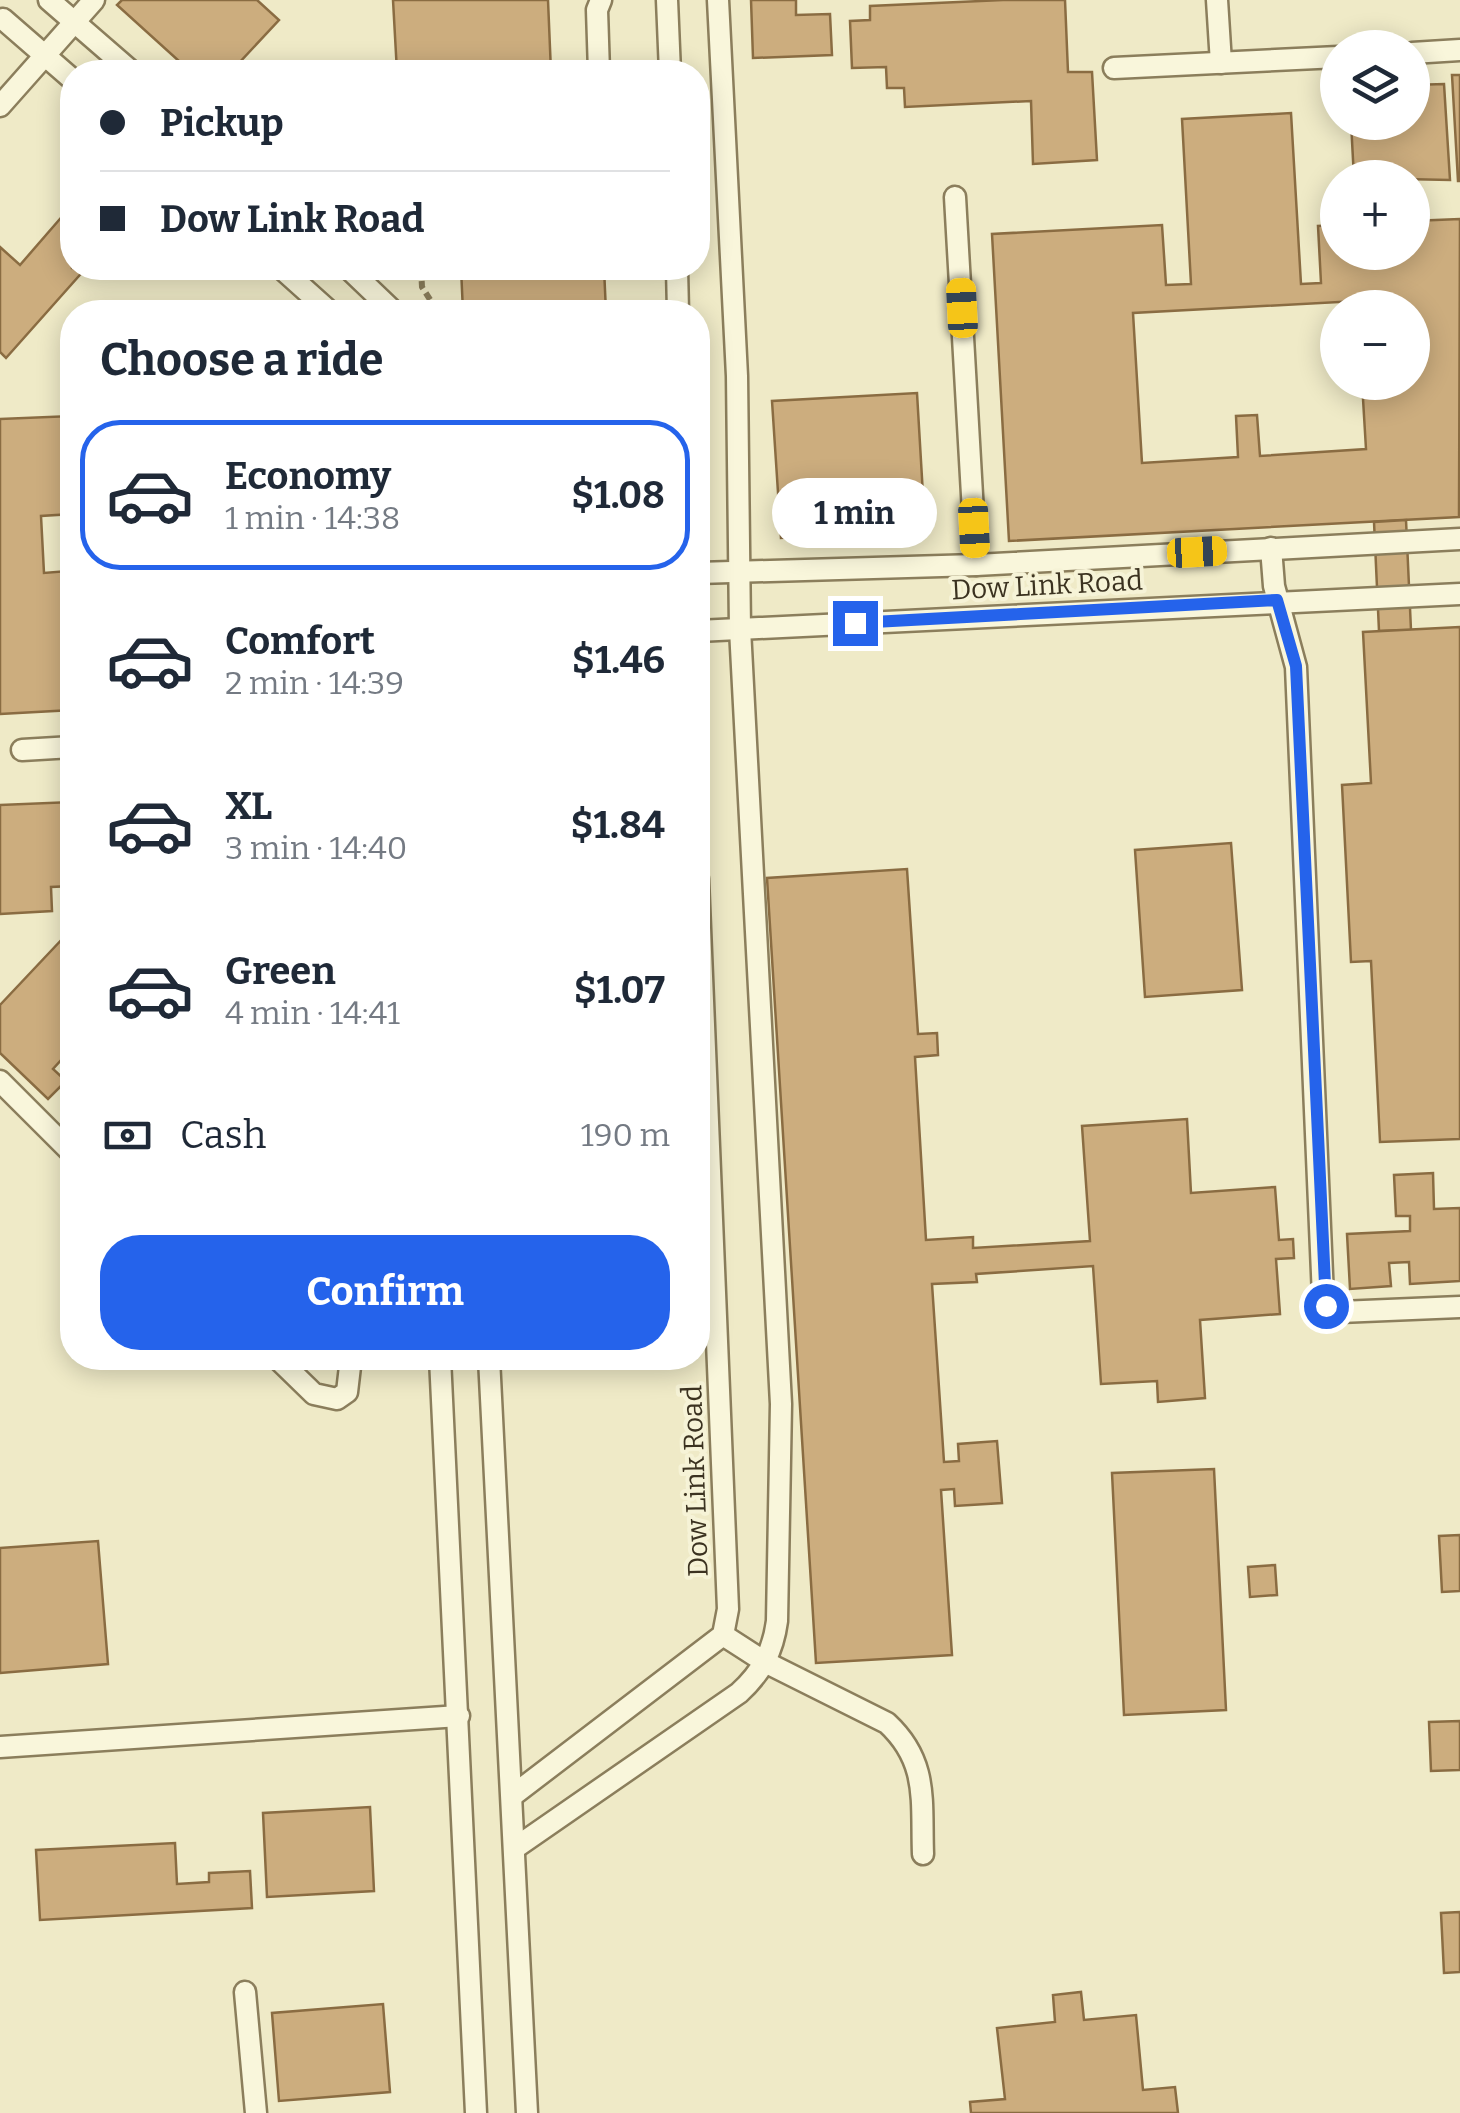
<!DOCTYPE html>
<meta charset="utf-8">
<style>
body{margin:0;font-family:Bitter,serif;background:#f6f6f7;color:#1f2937;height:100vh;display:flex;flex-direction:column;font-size:38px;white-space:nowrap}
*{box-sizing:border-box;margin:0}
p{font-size:32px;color:#747a83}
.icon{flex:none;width:55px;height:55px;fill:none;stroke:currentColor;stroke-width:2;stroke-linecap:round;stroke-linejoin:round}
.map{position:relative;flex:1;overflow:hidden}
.drawer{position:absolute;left:60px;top:300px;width:650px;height:1070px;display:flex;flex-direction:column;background:#fff;border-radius:40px;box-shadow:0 5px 25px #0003}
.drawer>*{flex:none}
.hud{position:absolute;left:60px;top:60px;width:650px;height:220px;border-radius:40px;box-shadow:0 5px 25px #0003;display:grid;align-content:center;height:220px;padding:0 40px;background:#fff}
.controls{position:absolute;left:1320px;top:30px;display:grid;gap:20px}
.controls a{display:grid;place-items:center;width:110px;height:110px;border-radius:50%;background:#fff;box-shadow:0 5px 25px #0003;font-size:50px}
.end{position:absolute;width:45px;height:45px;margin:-22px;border:12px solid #2563eb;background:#fff;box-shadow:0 0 0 5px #fff}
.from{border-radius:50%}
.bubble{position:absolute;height:70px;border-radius:35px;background:#fff;box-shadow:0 5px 25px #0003;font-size:32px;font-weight:700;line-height:70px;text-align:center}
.car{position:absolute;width:30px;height:60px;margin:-30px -15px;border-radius:12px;box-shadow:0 0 8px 2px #0007;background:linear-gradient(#f5c518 24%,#345 0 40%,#f5c518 0 76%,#345 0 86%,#f5c518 0)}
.hud b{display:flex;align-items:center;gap:35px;height:95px;font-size:38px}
.hud b+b{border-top:2px solid #e0e1e3}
.hud i{width:25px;height:25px;background:#1f2937}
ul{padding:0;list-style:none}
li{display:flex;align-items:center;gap:30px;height:150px;margin:0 20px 15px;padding:0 20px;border:5px solid transparent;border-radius:40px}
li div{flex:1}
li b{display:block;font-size:38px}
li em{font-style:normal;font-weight:700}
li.selected{border-color:#2563eb}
li>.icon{width:90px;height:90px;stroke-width:1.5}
h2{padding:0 40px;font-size:45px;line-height:120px}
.pay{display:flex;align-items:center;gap:25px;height:110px;padding:0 40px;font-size:38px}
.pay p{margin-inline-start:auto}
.action{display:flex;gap:20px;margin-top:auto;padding:20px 40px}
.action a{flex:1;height:115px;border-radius:40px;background:#2563eb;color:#fff;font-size:40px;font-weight:700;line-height:115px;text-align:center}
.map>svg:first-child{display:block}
.building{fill:#ccad7e;stroke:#8a6c42;stroke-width:2.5;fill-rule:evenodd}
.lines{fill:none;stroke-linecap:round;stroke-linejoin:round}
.lane-casing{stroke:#8b7e5c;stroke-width:25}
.path{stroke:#8b7e5c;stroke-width:6;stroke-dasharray:8 5;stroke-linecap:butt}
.lane{stroke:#f9f6db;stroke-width:20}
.route{stroke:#2563eb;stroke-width:12}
.labels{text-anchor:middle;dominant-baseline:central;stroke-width:8;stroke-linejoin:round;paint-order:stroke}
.street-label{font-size:28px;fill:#3b3220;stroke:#f6f3d7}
</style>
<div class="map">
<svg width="1460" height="2113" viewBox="0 0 1460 2113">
<rect width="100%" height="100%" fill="#efeac7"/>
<g class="building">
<polygon points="122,0 257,0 279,20 240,62 251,72 191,72 117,5"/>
<polygon points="393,0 548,0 551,72 397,72"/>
<polygon points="751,0 796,0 796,15 830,14 832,55 753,58"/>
<polygon points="1003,0 1065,0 1068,72 1092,72 1097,160 1033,164 1031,101 905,107 904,88 887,88 886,67 852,68 850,21 870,20 870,6"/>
<polygon points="1452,75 1460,75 1460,181 1458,181"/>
<polygon points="1444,84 1450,180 1354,178 1351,122 1412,122 1412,85"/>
<path d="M1291,113l10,171 20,-1 -3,-57 20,-1v27h74v-31l48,-2 -1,298 -450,24 -17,-307 170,-9 4,60 25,-1 -9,-165zM1357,301l1,7h54v74h-50l4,67 -106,7 -3,-41 -21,1 2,41 -96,6 -9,-150z"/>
<polygon points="72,205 72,268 86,268 6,358 0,352 0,247 20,265"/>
<polygon points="461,268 604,268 606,312 463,312"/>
<polygon points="917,393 925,529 781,538 772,401"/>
<polygon points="72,416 72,514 41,516 44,573 68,571 72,575 72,710 0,714 0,419"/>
<polygon points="1406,520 1411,630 1379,631 1374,522"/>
<polygon points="1460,627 1460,1139 1380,1142 1371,961 1351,962 1342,785 1371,783 1363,632"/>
<polygon points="72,802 72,886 51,887 52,911 0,914 0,805"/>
<polygon points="1231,843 1242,990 1145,997 1135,850"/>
<polygon points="907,869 918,1034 937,1033 938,1055 915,1057 926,1240 973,1237 973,1248 1090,1241 1082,1126 1187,1119 1191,1193 1275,1187 1279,1240 1293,1239 1294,1258 1276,1259 1280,1314 1200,1320 1205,1398 1158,1402 1157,1381 1101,1384 1093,1266 976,1274 977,1282 932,1284 944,1462 959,1461 958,1444 997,1441 1002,1503 955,1506 954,1489 941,1490 952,1655 816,1663 767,878"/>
<polygon points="66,935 72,941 72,1048 53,1069 66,1081 48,1099 0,1053 0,1005"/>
<polygon points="1433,1173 1434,1209 1460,1208 1460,1281 1410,1284 1409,1262 1389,1263 1391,1286 1350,1289 1347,1234 1410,1231 1410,1216 1396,1216 1394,1175"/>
<polygon points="1214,1469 1226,1710 1124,1715 1112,1473"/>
<polygon points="1460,1535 1460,1591 1442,1592 1439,1536"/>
<polygon points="98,1541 108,1664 0,1673 0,1548"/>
<polygon points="1275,1565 1277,1595 1250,1597 1248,1567"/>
<polygon points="1460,1721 1460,1770 1431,1771 1429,1722"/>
<polygon points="370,1807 374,1891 267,1897 263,1813"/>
<polygon points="175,1843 177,1884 209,1882 209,1873 250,1871 252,1908 40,1920 36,1850"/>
<polygon points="1460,1912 1460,1972 1444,1973 1441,1913"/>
<polygon points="1081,1992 1084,2020 1136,2015 1143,2090 1175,2087 1178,2113 971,2113 970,2102 1005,2099 997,2028 1055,2022 1053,1995"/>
<polygon points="383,2004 390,2092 279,2101 272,2013"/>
</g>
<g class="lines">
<g class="lane-casing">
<g id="lane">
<polyline points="49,0 132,72"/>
<polyline points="667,0 670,72"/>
<polyline points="1217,0 1221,63"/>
<polyline points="3,19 72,79"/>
<polyline points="1412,53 1460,50"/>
<polyline points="1114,68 1338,57"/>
<polyline points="599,72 597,10 601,0"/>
<polyline points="0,106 94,0"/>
<polyline points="955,197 976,565"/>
<polyline points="281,268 330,312"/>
<polyline points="348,268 394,312"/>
<polyline points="677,268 678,312"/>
<polyline points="1271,548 1274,586 1296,667 1323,1297 1326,1305 1340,1312 1460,1307"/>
<polyline points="698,573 976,565 1460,539"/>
<polyline points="698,631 1460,594"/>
<polyline points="22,750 72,747"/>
<polyline points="0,1081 72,1153"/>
<polyline points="277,1358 314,1394 337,1399 347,1392 351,1358"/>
<polyline points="440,1358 476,2113"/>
<polyline points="489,1358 527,2113"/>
<path d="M723,1635l42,27 122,61c42,39 34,78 36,131"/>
<polyline points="0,1747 459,1716"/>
<polyline points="512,1796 723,1635 728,1609 698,879"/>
<path d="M515,1848l224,-155c23,-21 34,-42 38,-72l4,-217 -41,-775 -3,-253 -19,-376"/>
<polyline points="245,1992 256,2113"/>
</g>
</g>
<polyline class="path" points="421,268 422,287 438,312"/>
<use href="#lane" class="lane"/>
</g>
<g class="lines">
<polyline class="route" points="855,623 1277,600 1296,666 1326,1306"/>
</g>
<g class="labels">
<g class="street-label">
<text transform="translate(1047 585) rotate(-3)">Dow Link Road</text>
<text transform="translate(695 1481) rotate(-92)">Dow Link Road</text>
</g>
</g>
</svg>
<div class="controls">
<a><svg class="icon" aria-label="layers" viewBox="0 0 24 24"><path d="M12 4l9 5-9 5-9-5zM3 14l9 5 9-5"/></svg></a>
<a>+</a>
<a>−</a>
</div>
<i class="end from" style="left:1326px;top:1306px"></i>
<i class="end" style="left:855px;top:623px"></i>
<div class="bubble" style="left:772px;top:478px;width:165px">1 min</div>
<i class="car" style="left:962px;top:308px;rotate:357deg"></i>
<i class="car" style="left:974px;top:528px;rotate:177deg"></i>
<i class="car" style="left:1197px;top:552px;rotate:87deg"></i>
<div class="hud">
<b><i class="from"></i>Pickup</b>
<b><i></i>Dow Link Road</b>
</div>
<section class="drawer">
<h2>Choose a ride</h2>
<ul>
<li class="selected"><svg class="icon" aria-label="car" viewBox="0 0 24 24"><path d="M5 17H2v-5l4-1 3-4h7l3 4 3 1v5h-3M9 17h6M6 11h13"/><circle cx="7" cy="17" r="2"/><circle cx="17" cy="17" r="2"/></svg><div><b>Economy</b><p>1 min · 14:38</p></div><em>$1.08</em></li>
<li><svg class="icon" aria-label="car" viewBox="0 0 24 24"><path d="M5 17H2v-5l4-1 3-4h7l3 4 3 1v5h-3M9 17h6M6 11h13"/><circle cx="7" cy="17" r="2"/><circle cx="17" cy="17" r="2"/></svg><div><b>Comfort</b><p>2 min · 14:39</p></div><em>$1.46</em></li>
<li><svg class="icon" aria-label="car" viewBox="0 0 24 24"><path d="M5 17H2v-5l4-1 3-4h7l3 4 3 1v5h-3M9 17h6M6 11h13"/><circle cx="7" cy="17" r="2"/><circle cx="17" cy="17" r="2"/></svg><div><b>XL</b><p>3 min · 14:40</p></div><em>$1.84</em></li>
<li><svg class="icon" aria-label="car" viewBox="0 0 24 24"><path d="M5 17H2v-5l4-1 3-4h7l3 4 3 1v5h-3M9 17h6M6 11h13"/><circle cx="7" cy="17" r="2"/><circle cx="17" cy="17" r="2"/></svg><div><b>Green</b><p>4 min · 14:41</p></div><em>$1.07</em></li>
</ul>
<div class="pay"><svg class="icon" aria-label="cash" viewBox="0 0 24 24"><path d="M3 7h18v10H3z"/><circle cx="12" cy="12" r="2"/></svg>Cash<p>190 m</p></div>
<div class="action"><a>Confirm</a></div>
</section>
</div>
